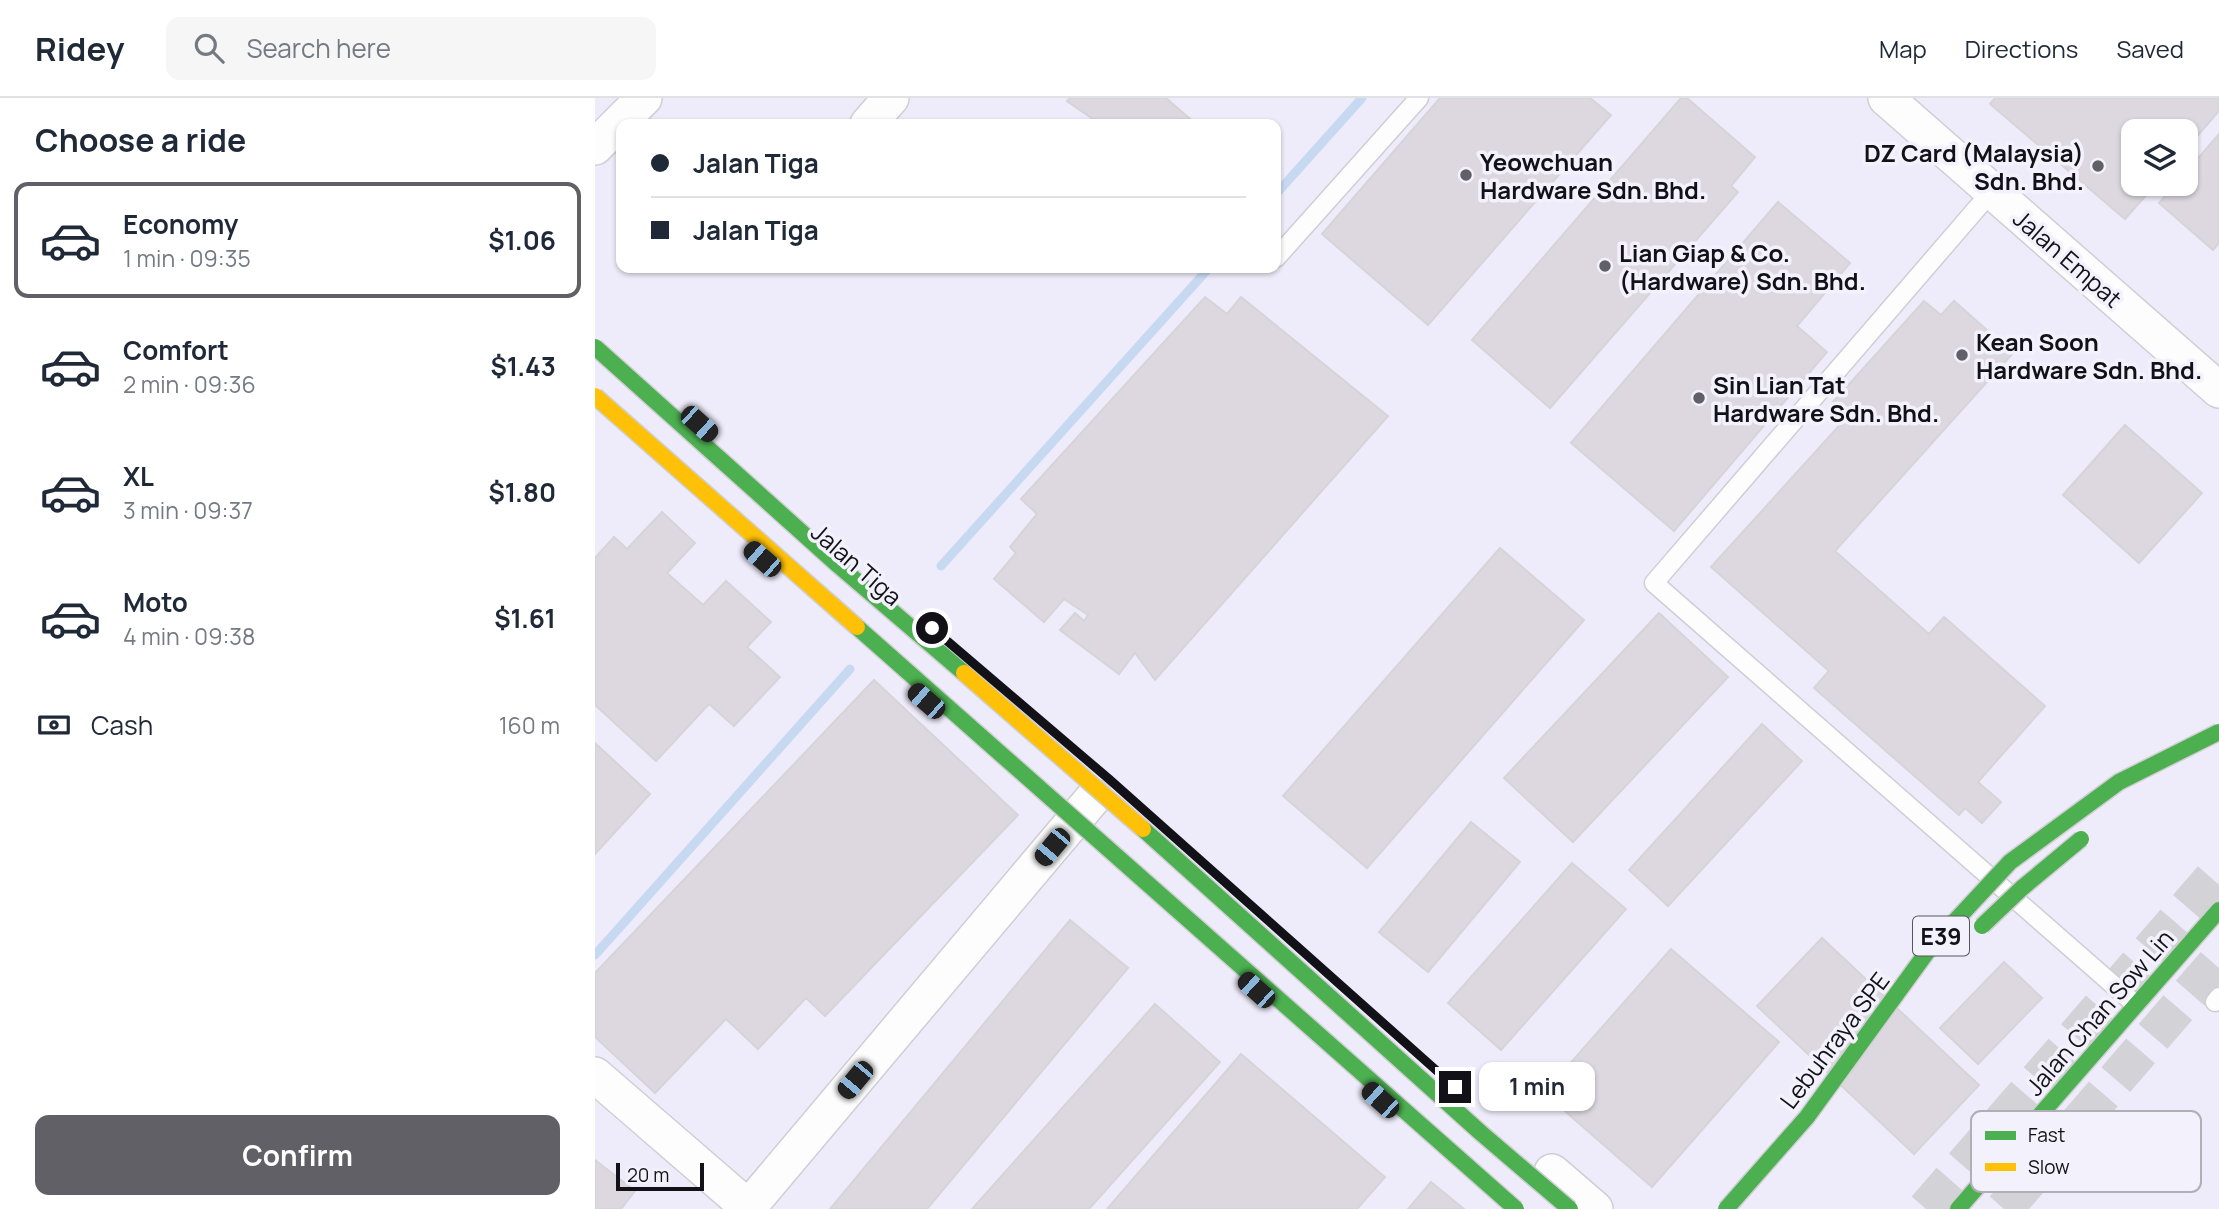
<!DOCTYPE html>
<meta charset="utf-8">
<style>
body{margin:0;font-family:Manrope,sans-serif;background:#f6f6f7;color:#1f2937;height:100vh;display:flex;flex-direction:column;font-size:26px;white-space:nowrap}
*{box-sizing:border-box;margin:0}
p{font-size:23px;color:#747a83}
.icon{flex:none;width:38px;height:38px;fill:none;stroke:currentColor;stroke-width:2;stroke-linecap:round;stroke-linejoin:round}
.map{position:relative;flex:1;overflow:hidden}
.sheet{display:flex;flex-direction:column;background:#fff;width:595px}
.sheet>*{flex:none}
.banner{position:absolute;left:21px;top:21px;width:665px;height:154px;border-radius:14px;box-shadow:0 2px 5px #0004;display:grid;align-content:center;height:154px;padding:0 35px;background:#fff}
.fabs{position:absolute;left:1526px;top:21px;display:grid;gap:14px}
.fabs a{display:grid;place-items:center;width:77px;height:77px;border-radius:14px;background:#fff;box-shadow:0 2px 5px #0004;font-size:35px}
.scale{position:absolute;left:21px;bottom:18px;width:88px;box-sizing:border-box;padding-left:7px;border:4px solid #121117;border-top:0;font-size:19px;line-height:24px;white-space:nowrap;color:#121117;-webkit-text-stroke:5px #f3f1fc;paint-order:stroke}
.end{position:absolute;width:32px;height:32px;margin:-16px;border:9px solid #121117;background:#fff;box-shadow:0 0 0 4px #fff}
.from{border-radius:50%}
.bubble{position:absolute;height:49px;border-radius:14px;background:#fff;box-shadow:0 2px 5px #0004;font-size:23px;font-weight:700;line-height:49px;text-align:center}
.car{position:absolute;width:21px;height:42px;margin:-21px -10px;border-radius:9px;box-shadow:0 0 5px 2px #0007;background:linear-gradient(#222 24%,#8ab4d8 0 40%,#222 0 76%,#8ab4d8 0 86%,#222 0)}
.banner b{display:flex;align-items:center;gap:24px;height:66px;font-size:26px}
.banner b+b{border-top:2px solid #e0e1e3}
.banner i{width:18px;height:18px;background:#1f2937}
ul{padding:0;list-style:none}
li{display:flex;align-items:center;gap:21px;height:116px;margin:0 14px 10px;padding:0 21px;border:4px solid transparent;border-radius:14px}
li div{flex:1}
li b{display:block;font-size:26px}
li em{font-style:normal;font-weight:700}
li.selected{border-color:#616066}
li>.icon{width:63px;height:63px;stroke-width:1.5}
h2{padding:0 35px;font-size:32px;line-height:84px}
.pay{display:flex;align-items:center;gap:18px;height:77px;padding:0 35px;font-size:26px}
.pay p{margin-inline-start:auto}
.primary-button{display:flex;gap:14px;margin-top:auto;padding:14px 35px}
.primary-button a{flex:1;height:80px;border-radius:14px;background:#616066;color:#fff;font-size:28px;font-weight:700;line-height:80px;text-align:center}
header{display:flex;align-items:center;gap:42px;box-sizing:border-box;height:98px;padding:0 35px;background:#fff;border-bottom:2px solid #e0e1e3}
header strong{font-size:33px}
nav{display:flex;gap:38px;margin-inline-start:auto;font-size:24px}
.search{width:490px;height:63px;background:#f6f6f7;display:flex;align-items:center;gap:18px;box-sizing:border-box;padding:0 24px;border-radius:14px;color:#747a83;font-size:26px}
main{display:flex;flex:1;min-height:0}
.map>svg:first-child{display:block}
.industrial{fill:#eeecfa;fill-rule:evenodd}
.lines{fill:none;stroke-linecap:round;stroke-linejoin:round}
.stream{stroke:#c7d9f1;stroke-width:9}
.building{fill:#ddd8e0;stroke:#d6d4d8;stroke-width:2}
.highway-tunnel{stroke:#d2d2d7;stroke-width:38;stroke-dasharray:38 19;stroke-linecap:butt}
.lane-casing{stroke:#cfced4;stroke-width:21}
.street-casing{stroke:#cfced4;stroke-width:38}
.fast-casing{stroke:#cfced4;stroke-width:19}
.lane{stroke:#fdfdfe;stroke-width:18}
.street{stroke:#fdfdfe;stroke-width:35}
.fast{stroke:#4caf50;stroke-width:16}
.fast-bridge-casing{stroke:#cfced4;stroke-width:19;stroke-linecap:butt}
.slow-bridge-casing{stroke:#cfced4;stroke-width:19;stroke-linecap:butt}
.fast-bridge{stroke:#4caf50;stroke-width:16}
.slow-bridge{stroke:#ffc107;stroke-width:16}
.route{stroke:#121117;stroke-width:9}
.poi-dot{fill:#616066;stroke:#f3f1fc;stroke-width:2.5}
.labels{text-anchor:middle;dominant-baseline:central;stroke-width:7;stroke-linejoin:round;paint-order:stroke}
.shield{fill:#f3f1fc;stroke:#56545c;stroke-width:2}
.shield-label{font-size:23px;font-weight:bold;fill:#121117}
.poi-label{font-size:24px;font-weight:bold;fill:#121117;stroke:#f3f1fc;text-anchor:start}
.street-label{font-size:24px;fill:#121117;stroke:#f3f1fc}
.key{fill:#f3f1fc;stroke:#b0aeb7;stroke-width:2}
.key-label{font-size:19px;fill:#121117}
</style>
<header>
<strong>Ridey</strong>
<div class="search"><svg class="icon" aria-label="search" viewBox="0 0 24 24"><circle cx="10" cy="10" r="6"/><path d="M15 15l6 6"/></svg>Search here</div>
<nav><a>Map</a><a>Directions</a><a>Saved</a></nav>
</header>
<main>
<section class="sheet">
<h2>Choose a ride</h2>
<ul>
<li class="selected"><svg class="icon" aria-label="car" viewBox="0 0 24 24"><path d="M5 17H2v-5l4-1 3-4h7l3 4 3 1v5h-3M9 17h6M6 11h13"/><circle cx="7" cy="17" r="2"/><circle cx="17" cy="17" r="2"/></svg><div><b>Economy</b><p>1 min · 09:35</p></div><em>$1.06</em></li>
<li><svg class="icon" aria-label="car" viewBox="0 0 24 24"><path d="M5 17H2v-5l4-1 3-4h7l3 4 3 1v5h-3M9 17h6M6 11h13"/><circle cx="7" cy="17" r="2"/><circle cx="17" cy="17" r="2"/></svg><div><b>Comfort</b><p>2 min · 09:36</p></div><em>$1.43</em></li>
<li><svg class="icon" aria-label="car" viewBox="0 0 24 24"><path d="M5 17H2v-5l4-1 3-4h7l3 4 3 1v5h-3M9 17h6M6 11h13"/><circle cx="7" cy="17" r="2"/><circle cx="17" cy="17" r="2"/></svg><div><b>XL</b><p>3 min · 09:37</p></div><em>$1.80</em></li>
<li><svg class="icon" aria-label="car" viewBox="0 0 24 24"><path d="M5 17H2v-5l4-1 3-4h7l3 4 3 1v5h-3M9 17h6M6 11h13"/><circle cx="7" cy="17" r="2"/><circle cx="17" cy="17" r="2"/></svg><div><b>Moto</b><p>4 min · 09:38</p></div><em>$1.61</em></li>
</ul>
<div class="pay"><svg class="icon" aria-label="cash" viewBox="0 0 24 24"><path d="M3 7h18v10H3z"/><circle cx="12" cy="12" r="2"/></svg>Cash<p>160 m</p></div>
<div class="primary-button"><a>Confirm</a></div>
</section>
<div class="map">
<svg width="1624" height="1111" viewBox="0 0 1624 1111">
<rect width="100%" height="100%" fill="#f4f4f9"/>
<path class="industrial" d="M0,0h1624v1111h-1624zM26,26h655v144h-655zM1538,33h53v53h-53z"/>
<g class="lines">
<g class="stream">
<polyline points="681,96 767,0"/>
<polyline points="346,468 614,170"/>
<polyline points="0,857 255,571"/>
</g>
</g>
<g class="building">
<polygon points="475,0 571,0 601,26 505,26 472,3"/>
<polygon points="845,0 995,0 1016,17 833,227 727,136"/>
<polygon points="1086,0 1092,0 1160,59 1136,88 1143,94 955,310 877,242"/>
<polygon points="1400,0 1624,0 1624,13 1591,51 1591,33 1538,33 1538,86 1561,86 1530,121 1395,6"/>
<polygon points="1624,36 1624,145 1618,152 1564,105 1581,86 1591,86 1591,74"/>
<polygon points="1183,104 1255,165 1202,228 1232,254 1079,433 976,345"/>
<polygon points="610,199 632,216 646,199 793,318 560,582 540,555 524,576 465,532 480,515 489,523 493,517 469,501 449,524 399,481 421,455 415,449 442,416 426,401"/>
<polygon points="1329,203 1346,217 1359,203 1418,255 1240,453 1334,536 1349,519 1450,608 1383,684 1406,704 1387,725 1370,710 1364,717 1219,590 1234,573 1116,469 1252,319 1238,304"/>
<polygon points="1530,327 1607,395 1544,465 1468,397"/>
<polygon points="67,414 100,445 72,475 108,507 131,483 176,524 152,549 185,579 139,628 114,606 61,663 0,607 0,460 19,439 32,451"/>
<polygon points="905,450 989,522 772,770 688,698"/>
<polygon points="1064,515 1133,579 978,744 909,680"/>
<polygon points="279,582 423,717 230,918 211,900 163,951 131,921 60,995 0,939 0,875"/>
<polygon points="1167,626 1207,663 1073,808 1034,772"/>
<polygon points="0,645 55,696 0,756"/>
<polygon points="876,724 925,764 833,874 784,834"/>
<polygon points="977,765 1031,811 906,952 853,905"/>
<polygon points="475,822 533,870 332,1111 235,1111"/>
<polygon points="1227,840 1384,987 1319,1056 1162,908"/>
<polygon points="1076,851 1184,944 1057,1089 949,995"/>
<polygon points="1409,864 1447,900 1383,966 1345,930"/>
<polygon points="560,906 625,964 494,1111 377,1111"/>
<polygon points="646,956 790,1079 762,1111 512,1111"/>
<polygon points="0,1062 40,1093 26,1111 0,1111"/>
<polygon points="836,1084 869,1111 813,1111"/>
</g>
<g class="lines">
<g class="highway-tunnel">
<polyline points="1331,1111 1624,773"/>
<polyline points="1409,1111 1624,862"/>
</g>
<g class="lane-casing">
<g id="lane">
<polyline points="1396,94 1059,485 1540,906"/>
<polyline points="681,160 824,0"/>
<polyline points="1620,904 1624,899"/>
</g>
</g>
<g class="street-casing">
<g id="street">
<polyline points="1291,0 1624,292"/>
<polyline points="273,26 296,0"/>
<polyline points="0,49 49,0"/>
<polyline points="0,977 155,1111"/>
<polyline points="957,1074 1000,1111"/>
<polyline points="152,1111 499,699"/>
</g>
</g>
<g class="fast-casing">
<polyline id="fast" points="1363,1111 1624,812"/>
</g>
<use href="#lane" class="lane"/>
<use href="#street" class="street"/>
<use href="#fast" class="fast"/>
<g class="fast-bridge-casing">
<g id="fast-bridge">
<polyline points="0,249 243,467 369,575"/>
<polyline points="262,529 921,1111"/>
<polyline points="548,731 886,1035 975,1111"/>
<polyline points="1387,828 1427,790 1486,741"/>
<polyline points="1131,1111 1212,1019 1335,850 1415,764 1524,684 1624,634"/>
</g>
</g>
<g class="slow-bridge-casing">
<g id="slow-bridge">
<polyline points="0,298 262,529"/>
<polyline points="369,575 548,731"/>
</g>
</g>
<use href="#fast-bridge" class="fast-bridge"/>
<use href="#slow-bridge" class="slow-bridge"/>
</g>
<g class="lines">
<polyline class="route" points="337,530 514,681 860,989"/>
</g>
<g class="poi-dot">
<circle cx="1503" cy="68" r="7"/>
<circle cx="871" cy="77" r="7"/>
<circle cx="1010" cy="168" r="7"/>
<circle cx="1367" cy="257" r="7"/>
<circle cx="1104" cy="300" r="7"/>
</g>
<g class="labels">
<rect class="shield" x="1318" y="818.5" width="56" height="39" rx="5"/>
<g class="shield-label">
<text x="1346" y="838">E39</text>
</g>
<g class="poi-label">
<text x="1489" y="54" text-anchor="end">DZ Card (Malaysia)<tspan x="1489" dy="28">Sdn. Bhd.</tspan></text>
<text x="885" y="63">Yeowchuan<tspan x="885" dy="28">Hardware Sdn. Bhd.</tspan></text>
<text x="1024" y="154">Lian Giap &amp; Co.<tspan x="1024" dy="28">(Hardware) Sdn. Bhd.</tspan></text>
<text x="1381" y="243">Kean Soon<tspan x="1381" dy="28">Hardware Sdn. Bhd.</tspan></text>
<text x="1118" y="286">Sin Lian Tat<tspan x="1118" dy="28">Hardware Sdn. Bhd.</tspan></text>
</g>
<g class="street-label">
<text transform="translate(1473 160) rotate(41)">Jalan Empat</text>
<text transform="translate(262 466) rotate(41)">Jalan Tiga</text>
<text transform="translate(1504 914) rotate(-49)">Jalan Chan Sow Lin</text>
<text transform="translate(1239 942) rotate(-53)">Lebuhraya SPE</text>
</g>
</g>
<rect x="1376" y="1013" width="230" height="81" rx="10" class="key"/>
<rect x="1390" y="1033" width="31" height="9" fill="#4caf50"/>
<rect x="1390" y="1065" width="31" height="8" fill="#ffc107"/>
<g class="key-label">
<text x="1433" y="1044">Fast</text>
<text x="1433" y="1076">Slow</text>
</g>
</svg>
<div class="fabs">
<a><svg class="icon" aria-label="layers" viewBox="0 0 24 24"><path d="M12 4l9 5-9 5-9-5zM3 14l9 5 9-5"/></svg></a>
</div>
<div class="scale">20 m</div>
<i class="end from" style="left:337px;top:530px"></i>
<i class="end" style="left:860px;top:989px"></i>
<div class="bubble" style="left:884px;top:964px;width:116px">1 min</div>
<i class="car" style="left:104px;top:326px;rotate:132deg"></i>
<i class="car" style="left:167px;top:461px;rotate:311deg"></i>
<i class="car" style="left:331px;top:603px;rotate:311deg"></i>
<i class="car" style="left:457px;top:749px;rotate:220deg"></i>
<i class="car" style="left:661px;top:892px;rotate:312deg"></i>
<i class="car" style="left:260px;top:982px;rotate:220deg"></i>
<i class="car" style="left:785px;top:1002px;rotate:312deg"></i>
<div class="banner">
<b><i class="from"></i>Jalan Tiga</b>
<b><i></i>Jalan Tiga</b>
</div>
</div>
</main>
